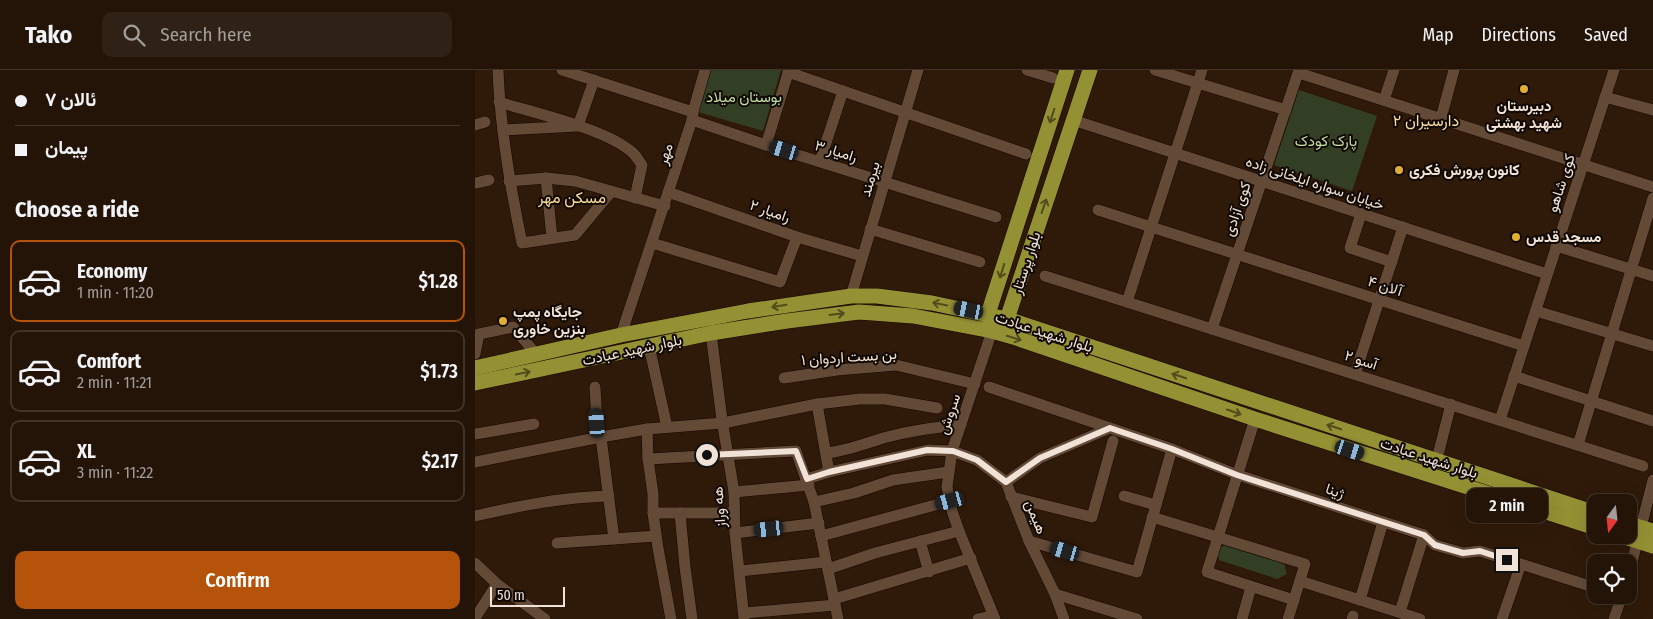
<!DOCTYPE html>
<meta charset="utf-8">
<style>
body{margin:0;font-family:"Fira Sans Condensed",Vazirmatn,sans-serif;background:#2f2115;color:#f1f3f6;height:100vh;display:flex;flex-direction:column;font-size:19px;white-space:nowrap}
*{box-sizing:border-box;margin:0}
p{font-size:16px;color:#a39e9b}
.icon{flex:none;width:28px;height:28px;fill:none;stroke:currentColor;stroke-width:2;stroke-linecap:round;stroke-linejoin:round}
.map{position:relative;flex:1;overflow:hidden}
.sheet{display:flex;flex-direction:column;background:#231407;width:475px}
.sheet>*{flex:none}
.guide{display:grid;align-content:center;height:110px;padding:0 15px;background:#231407}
.needle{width:32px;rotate:195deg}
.fabs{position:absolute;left:1112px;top:424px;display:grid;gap:10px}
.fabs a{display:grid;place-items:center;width:50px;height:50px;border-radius:10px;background:#231407;box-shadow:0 5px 20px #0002,0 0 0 1px #403328;font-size:25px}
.scale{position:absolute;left:15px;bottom:12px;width:75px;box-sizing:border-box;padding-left:5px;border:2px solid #f0e2d7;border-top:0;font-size:14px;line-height:18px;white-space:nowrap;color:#f0e2d7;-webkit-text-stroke:4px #100803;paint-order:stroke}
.end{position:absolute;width:22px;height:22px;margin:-11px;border:6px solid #f0e2d7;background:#111;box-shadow:0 0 0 2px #111}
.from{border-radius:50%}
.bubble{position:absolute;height:35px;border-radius:10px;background:#231407;box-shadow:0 5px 20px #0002,0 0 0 1px #403328;font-size:16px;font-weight:600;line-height:35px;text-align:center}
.car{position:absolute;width:15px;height:30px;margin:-15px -8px;border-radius:6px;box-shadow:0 0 4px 1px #0007;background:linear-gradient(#222 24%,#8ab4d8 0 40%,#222 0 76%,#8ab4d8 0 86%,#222 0)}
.guide b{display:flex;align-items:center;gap:18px;height:48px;font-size:19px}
.guide b+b{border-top:1px solid #403328}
.guide i{width:12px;height:12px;background:#f1f3f6}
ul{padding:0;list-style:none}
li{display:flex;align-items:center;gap:15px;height:82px;margin:0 10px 8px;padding:0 5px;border:2px solid #403328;border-radius:10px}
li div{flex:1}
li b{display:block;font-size:19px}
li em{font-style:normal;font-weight:600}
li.on{border-color:#b45309}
li>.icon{width:45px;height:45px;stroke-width:1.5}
h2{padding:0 15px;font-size:22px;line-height:60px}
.primary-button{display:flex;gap:10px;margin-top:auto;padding:10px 15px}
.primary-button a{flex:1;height:58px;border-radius:10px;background:#b45309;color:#fff;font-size:20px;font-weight:600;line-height:58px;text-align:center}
header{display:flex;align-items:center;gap:30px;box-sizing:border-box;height:70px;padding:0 25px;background:#231407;border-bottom:1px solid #403328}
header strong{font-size:24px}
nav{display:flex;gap:28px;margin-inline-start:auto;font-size:18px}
.search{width:350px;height:45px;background:#2f2115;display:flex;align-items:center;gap:12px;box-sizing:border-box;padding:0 18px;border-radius:10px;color:#a39e9b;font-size:19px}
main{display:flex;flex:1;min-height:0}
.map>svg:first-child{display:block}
.green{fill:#323f24}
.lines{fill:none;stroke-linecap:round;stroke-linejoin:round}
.minor-casing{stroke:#160500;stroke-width:12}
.major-casing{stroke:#160500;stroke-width:16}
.minor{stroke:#624a37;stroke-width:11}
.major{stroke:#949134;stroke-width:15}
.oneway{stroke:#524c1c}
.route{stroke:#f0e2d7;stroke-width:6}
.poi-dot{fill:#e1af34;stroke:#100803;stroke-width:2}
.labels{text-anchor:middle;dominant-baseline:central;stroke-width:4;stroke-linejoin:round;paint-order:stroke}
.park-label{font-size:15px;fill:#c1dfa4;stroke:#100803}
.poi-label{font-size:15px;font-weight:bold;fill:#f0e2d7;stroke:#100803;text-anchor:start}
.street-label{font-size:15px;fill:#f0e2d7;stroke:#100803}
.neighbourhood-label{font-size:16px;fill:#f9dda3;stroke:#100803}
</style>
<header>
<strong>Tako</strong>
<div class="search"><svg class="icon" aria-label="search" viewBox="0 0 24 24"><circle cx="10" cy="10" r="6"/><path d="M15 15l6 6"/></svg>Search here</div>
<nav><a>Map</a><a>Directions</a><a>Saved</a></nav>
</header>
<main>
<section class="sheet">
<div class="guide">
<b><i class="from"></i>ئالان ۷</b>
<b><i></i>پیمان</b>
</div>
<h2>Choose a ride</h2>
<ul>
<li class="on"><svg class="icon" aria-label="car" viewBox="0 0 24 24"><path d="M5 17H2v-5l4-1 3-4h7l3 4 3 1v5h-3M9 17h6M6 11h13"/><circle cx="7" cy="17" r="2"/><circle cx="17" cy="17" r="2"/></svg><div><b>Economy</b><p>1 min · 11:20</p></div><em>$1.28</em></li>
<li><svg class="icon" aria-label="car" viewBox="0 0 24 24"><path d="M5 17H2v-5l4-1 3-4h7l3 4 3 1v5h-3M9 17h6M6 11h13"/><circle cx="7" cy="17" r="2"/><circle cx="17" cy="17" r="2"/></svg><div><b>Comfort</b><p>2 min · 11:21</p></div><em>$1.73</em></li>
<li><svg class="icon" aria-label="car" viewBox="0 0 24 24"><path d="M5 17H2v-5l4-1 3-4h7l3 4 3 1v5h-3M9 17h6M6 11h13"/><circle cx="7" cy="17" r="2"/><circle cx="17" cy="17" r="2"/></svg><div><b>XL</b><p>3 min · 11:22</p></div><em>$2.17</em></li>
</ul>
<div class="primary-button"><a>Confirm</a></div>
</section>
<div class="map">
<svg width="1178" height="549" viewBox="0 0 1178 549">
<rect width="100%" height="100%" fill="#2f1a09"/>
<g class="green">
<polygon points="236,0 306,0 288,61 223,42"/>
<polygon points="824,20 902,46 877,121 799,95"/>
<polygon points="750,475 809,494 812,504 802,509 744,490 742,480"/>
</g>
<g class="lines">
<g class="minor-casing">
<g id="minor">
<path d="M23,0c2,58 12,116 24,173l53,-8 36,-43"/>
<polyline points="87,0 218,42 217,50 146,265"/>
<polyline points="552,0 578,8"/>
<polyline points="680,0 811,40"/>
<polyline points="313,2 551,84"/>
<polyline points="824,3 1178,117"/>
<polyline points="1130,27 1178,40"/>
<polyline points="909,30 919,0"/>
<path d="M24,32c35,11 108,27 134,51 3,3 6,8 9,12l-7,33"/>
<polyline points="218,42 230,0"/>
<polyline points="966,48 979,0"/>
<polyline points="217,50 291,75 521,147"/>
<polyline points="598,50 1072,204"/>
<polyline points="0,55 10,52"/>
<polyline points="28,60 103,56 119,10"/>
<polyline points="291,75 314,0"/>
<polyline points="345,91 368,21"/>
<polyline points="71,108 77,168"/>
<polyline points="34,111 71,108 100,111 190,136"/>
<polyline points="0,113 14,110"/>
<polyline points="193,122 322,167 387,186"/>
<polyline points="623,140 1049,276"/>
<polyline points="886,144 875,178 917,192"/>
<polyline points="395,159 505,192"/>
<polyline points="177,173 305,212 322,167"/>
<polyline points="1081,176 1178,206"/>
<polyline points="570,206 1168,396"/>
<polyline points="376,226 443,0"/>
<polyline points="652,232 727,0"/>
<polyline points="1061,241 1178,276"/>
<polyline points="737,259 824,0"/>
<polyline points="517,261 477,381 472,417 477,441 484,461 520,549"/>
<polyline points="236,263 247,350 259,422 260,463 269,549"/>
<polyline points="174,276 192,357"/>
<polyline points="0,284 4,264 38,257 61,284"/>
<polyline points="880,304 928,157"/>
<polyline points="1039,306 1178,351"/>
<polyline points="309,308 362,300 421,295 500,314"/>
<polyline points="120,317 122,353 126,367 139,469"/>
<polyline points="514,317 697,379 763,405 949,465 960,475 988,483 1005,481 1121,518"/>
<polyline points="342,334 354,402"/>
<polyline points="780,349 732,502 819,530"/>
<polyline points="1025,350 1139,0"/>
<polyline points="172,359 173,389 178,424 178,443 183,478 196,549"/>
<polyline points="0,364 59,354"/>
<polyline points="1103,375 1178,128"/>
<polyline points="964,381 976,334"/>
<path d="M351,383c20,-2 38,-9 57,-15 26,-7 51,-11 78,-13"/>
<polyline points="173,389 321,381 339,432 363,549"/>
<polyline points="0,392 126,367 172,359 248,353 342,334 385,329 410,329 462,338"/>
<polyline points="332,409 354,402 453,380 477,381 502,390 531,412 554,471 580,524 589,549"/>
<polyline points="531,412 565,388 635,358"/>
<polyline points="259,422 334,415"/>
<polyline points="649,426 681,435"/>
<polyline points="536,427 617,447 638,371"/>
<polyline points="339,432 379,423 418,410 473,402"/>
<polyline points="178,443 259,443"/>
<polyline points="205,443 210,497 217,549"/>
<path d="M0,446c44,-10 88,-19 134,-20"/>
<polyline points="677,447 830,494 813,549"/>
<polyline points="260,463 344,453"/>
<polyline points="346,466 475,431"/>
<polyline points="445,471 454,502"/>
<polyline points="554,471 662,502 697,379"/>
<polyline points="82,473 181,466"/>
<polyline points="0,493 22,514 70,549"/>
<polyline points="353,499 400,483 484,461"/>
<polyline points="265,501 351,492"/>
<polyline points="1154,504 1178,410"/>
<polyline points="825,511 945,549"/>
<polyline points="580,524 662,549"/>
<polyline points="359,529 496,488"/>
<polyline points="885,530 908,452"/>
<polyline points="925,542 949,465"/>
<polyline points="269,543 360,535"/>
<polyline points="0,548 22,514"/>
<polyline points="503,549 518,546"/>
<polyline points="767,549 776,517"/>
<polyline points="877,549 878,546"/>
<polyline points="1027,549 1046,494"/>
<polyline points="1139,549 1147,525"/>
</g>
</g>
<g class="major-casing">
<g id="major">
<polyline points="592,0 513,244 517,261 532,249 615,0"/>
<polyline points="0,298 146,265 273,241 376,226 402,226 457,233 532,249 1121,443"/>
<polyline points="0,313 236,263 312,251 384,242 438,246 517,261 538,267 780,349 1121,458"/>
<polyline points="1154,454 1178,461"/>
<polyline points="1144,465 1178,476"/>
</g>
</g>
<use href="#minor" class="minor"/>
<use href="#major" class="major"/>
</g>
<defs><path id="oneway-shaft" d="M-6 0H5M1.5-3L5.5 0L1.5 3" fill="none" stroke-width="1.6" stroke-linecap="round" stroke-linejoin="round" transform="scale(1.25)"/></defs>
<g class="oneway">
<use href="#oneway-shaft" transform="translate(577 46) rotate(108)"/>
<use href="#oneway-shaft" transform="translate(569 136) rotate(-71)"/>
<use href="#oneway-shaft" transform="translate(527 201) rotate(108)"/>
<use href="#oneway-shaft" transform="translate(465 234) rotate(-169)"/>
<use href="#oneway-shaft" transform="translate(304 236) rotate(171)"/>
<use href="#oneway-shaft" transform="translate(362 244) rotate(-7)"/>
<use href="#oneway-shaft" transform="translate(539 268) rotate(17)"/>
<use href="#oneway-shaft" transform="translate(48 303) rotate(-12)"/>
<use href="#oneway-shaft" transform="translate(704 306) rotate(-162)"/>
<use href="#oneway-shaft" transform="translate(759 342) rotate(19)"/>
<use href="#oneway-shaft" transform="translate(859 357) rotate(-162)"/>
</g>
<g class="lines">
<polyline class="route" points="232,385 321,381 332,409 354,402 452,380 478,381 502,390 531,412 565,388 635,358 697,379 762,405 949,465 960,475 988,483 1005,481 1032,490"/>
</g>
<g class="poi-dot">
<circle cx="1049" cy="19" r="5"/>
<circle cx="924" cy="100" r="5"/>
<circle cx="1041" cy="167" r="5"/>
<circle cx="28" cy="251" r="5"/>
</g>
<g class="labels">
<g class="park-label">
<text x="269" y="27">بوستان میلاد</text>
<text x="851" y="71">پارک کودک</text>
</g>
<g class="poi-label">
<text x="1049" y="36" text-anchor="middle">دبیرستان<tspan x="1049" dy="17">شهید بهشتی</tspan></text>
<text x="934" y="100">کانون پرورش فکری</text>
<text x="1051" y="167">مسجد قدس</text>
<text x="38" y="242">جایگاه پمپ<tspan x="38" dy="17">بنزین خاوری</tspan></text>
</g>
<g class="street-label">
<text transform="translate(361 81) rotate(17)">رامیار ۳</text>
<text transform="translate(190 84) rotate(-72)">مهر</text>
<text transform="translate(395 109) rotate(-73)">بیرمند</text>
<text transform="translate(840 113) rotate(18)">خیابان سواره ایلخانی زاده</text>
<text transform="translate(1086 113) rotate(-72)">کوی شاهو</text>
<text transform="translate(762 139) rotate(-71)">کوی آزادی</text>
<text transform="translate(295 141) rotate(19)">رامیار ۲</text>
<text transform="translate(551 193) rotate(-72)">بلوار پرستار</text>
<text transform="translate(910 216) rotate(18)">آلان ۴</text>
<text transform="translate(569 262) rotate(18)">بلوار شهید عبادت</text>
<text transform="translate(157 280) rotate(-12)">بلوار شهید عبادت</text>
<text transform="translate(374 287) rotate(-4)">بن بست اردوان ۱</text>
<text transform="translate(886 290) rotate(18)">آسو ۲</text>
<text transform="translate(474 344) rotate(-71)">سروش</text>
<text transform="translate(954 388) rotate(18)">بلوار شهید عبادت</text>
<text transform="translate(860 421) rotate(18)">ژینا</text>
<text transform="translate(244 437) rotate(-94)">هه وراز</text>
<text transform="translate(561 447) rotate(68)">هیمن</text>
</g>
<g class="neighbourhood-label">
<text x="951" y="50">دارسیران ۲</text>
<text x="97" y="127">مسکن مهر</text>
</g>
</g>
</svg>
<div class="fabs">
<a><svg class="needle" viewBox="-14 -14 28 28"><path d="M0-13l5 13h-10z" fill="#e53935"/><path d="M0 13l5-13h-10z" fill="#a39e9b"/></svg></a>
<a><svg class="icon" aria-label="locate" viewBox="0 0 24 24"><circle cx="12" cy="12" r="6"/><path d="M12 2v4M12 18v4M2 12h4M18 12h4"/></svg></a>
</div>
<div class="scale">50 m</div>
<i class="end from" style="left:232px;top:385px"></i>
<i class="end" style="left:1032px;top:490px"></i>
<div class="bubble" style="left:991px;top:418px;width:82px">2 min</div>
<i class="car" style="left:309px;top:80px;rotate:287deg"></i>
<i class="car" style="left:494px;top:240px;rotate:282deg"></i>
<i class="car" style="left:122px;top:353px;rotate:356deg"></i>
<i class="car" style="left:875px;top:380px;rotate:108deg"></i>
<i class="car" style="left:475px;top:431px;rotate:255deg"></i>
<i class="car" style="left:294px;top:459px;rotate:264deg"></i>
<i class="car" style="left:590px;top:481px;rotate:286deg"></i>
</div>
</main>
